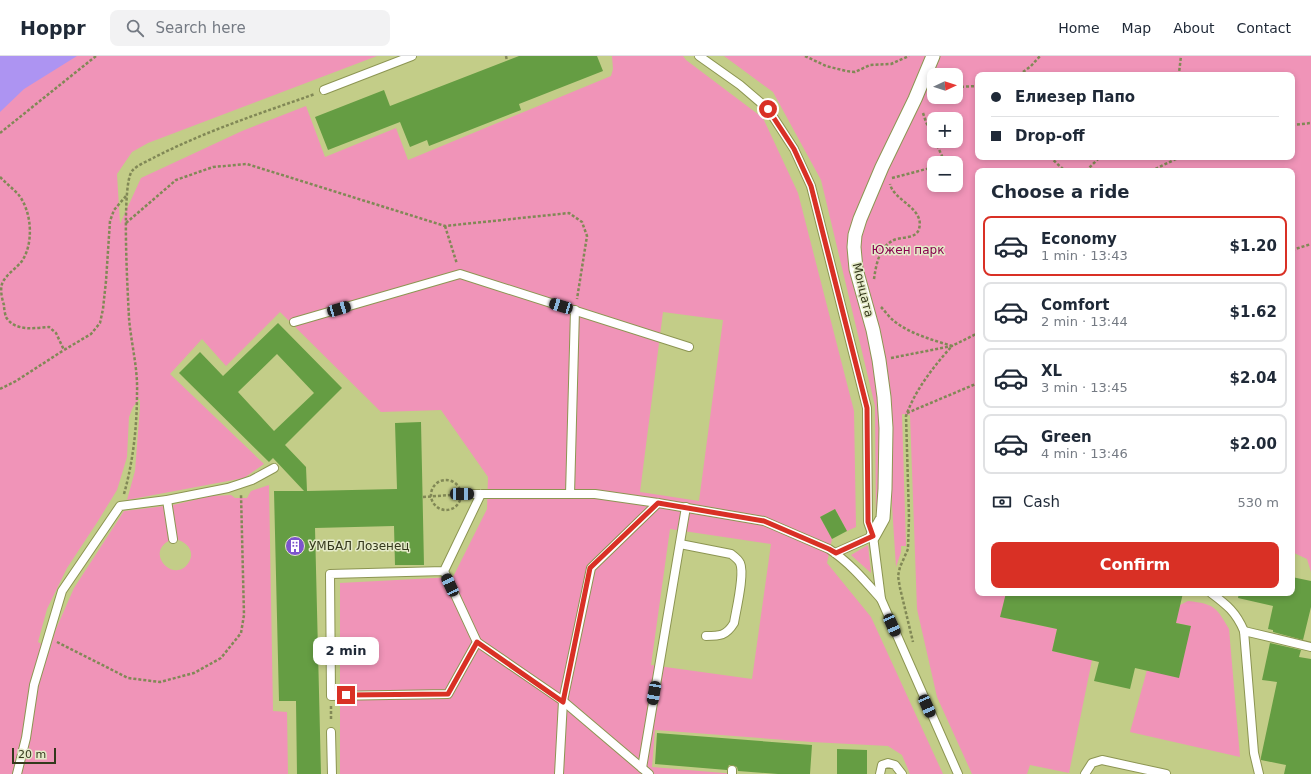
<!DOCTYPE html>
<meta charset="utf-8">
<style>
body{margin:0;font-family:"DejaVu Sans",sans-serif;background:#f2f2f3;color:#1f2937;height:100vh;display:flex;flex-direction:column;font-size:15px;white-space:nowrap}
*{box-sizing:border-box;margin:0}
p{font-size:13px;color:#747a83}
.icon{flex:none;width:22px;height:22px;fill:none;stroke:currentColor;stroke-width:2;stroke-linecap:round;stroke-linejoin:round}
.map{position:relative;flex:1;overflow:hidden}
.side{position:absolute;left:975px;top:112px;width:320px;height:428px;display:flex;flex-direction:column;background:#fff;border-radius:8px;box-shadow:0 2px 6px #0003}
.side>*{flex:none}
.banner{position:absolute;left:975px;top:16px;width:320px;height:88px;border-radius:8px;box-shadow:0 2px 6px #0003;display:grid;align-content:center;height:88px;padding:0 16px;background:#fff}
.needle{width:26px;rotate:86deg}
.tools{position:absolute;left:927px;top:12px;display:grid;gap:8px}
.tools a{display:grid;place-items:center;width:36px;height:36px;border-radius:8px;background:#fff;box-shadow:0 2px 6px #0003;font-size:20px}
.scale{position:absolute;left:12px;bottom:10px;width:44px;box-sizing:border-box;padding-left:4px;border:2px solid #34381c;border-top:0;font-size:11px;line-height:14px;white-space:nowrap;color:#34381c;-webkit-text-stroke:3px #e4eac8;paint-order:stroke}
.end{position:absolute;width:18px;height:18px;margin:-9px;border:5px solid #d93025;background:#fff;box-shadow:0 0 0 2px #fff}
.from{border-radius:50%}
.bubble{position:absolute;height:28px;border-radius:8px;background:#fff;box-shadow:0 2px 6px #0003;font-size:13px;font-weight:600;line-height:28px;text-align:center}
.car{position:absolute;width:12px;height:24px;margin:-12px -6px;border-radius:5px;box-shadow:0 0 3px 1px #0007;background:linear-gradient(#222 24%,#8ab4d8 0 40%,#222 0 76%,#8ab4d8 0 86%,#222 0)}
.banner b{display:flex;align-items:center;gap:14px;height:38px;font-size:15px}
.banner b+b{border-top:1px solid #e0e1e3}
.banner i{width:10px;height:10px;background:#1f2937}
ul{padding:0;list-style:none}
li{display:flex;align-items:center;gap:12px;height:60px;margin:0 8px 6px;padding:0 8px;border:2px solid #e0e1e3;border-radius:8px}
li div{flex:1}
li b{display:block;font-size:15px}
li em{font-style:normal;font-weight:600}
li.on{border-color:#d93025}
li>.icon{width:36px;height:36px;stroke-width:1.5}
h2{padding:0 16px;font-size:18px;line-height:48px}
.pay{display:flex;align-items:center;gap:10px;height:44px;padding:0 16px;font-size:15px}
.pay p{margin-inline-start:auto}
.cta{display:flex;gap:8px;margin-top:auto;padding:8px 16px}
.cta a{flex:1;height:46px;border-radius:8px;background:#d93025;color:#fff;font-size:16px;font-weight:600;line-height:46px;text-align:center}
header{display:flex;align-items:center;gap:24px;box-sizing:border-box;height:56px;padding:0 20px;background:#fff;border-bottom:1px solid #e0e1e3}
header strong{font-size:19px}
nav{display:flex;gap:22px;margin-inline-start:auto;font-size:14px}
.search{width:280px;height:36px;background:#f2f2f3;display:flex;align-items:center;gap:10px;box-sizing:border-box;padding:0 14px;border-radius:8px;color:#747a83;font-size:15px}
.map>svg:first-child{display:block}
.green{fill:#f094b8;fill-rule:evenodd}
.water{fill:#ad94f2}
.building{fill:#659d43;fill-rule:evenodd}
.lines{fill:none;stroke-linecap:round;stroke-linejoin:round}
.service-casing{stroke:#8c9552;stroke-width:10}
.pedestrian-casing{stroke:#8c9552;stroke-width:15}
.path{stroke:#818856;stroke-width:2.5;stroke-dasharray:3 2;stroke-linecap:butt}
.service{stroke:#fff;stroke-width:8}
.pedestrian{stroke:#fff;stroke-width:13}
.route{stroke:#d93025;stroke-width:5}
.labels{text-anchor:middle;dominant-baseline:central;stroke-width:3;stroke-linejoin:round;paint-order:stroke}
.park-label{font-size:12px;fill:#87024e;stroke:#e4eac8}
.street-label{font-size:12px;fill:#34381c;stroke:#e4eac8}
.poi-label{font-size:12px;fill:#34381c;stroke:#e4eac8;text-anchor:start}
</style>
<header>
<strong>Hoppr</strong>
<div class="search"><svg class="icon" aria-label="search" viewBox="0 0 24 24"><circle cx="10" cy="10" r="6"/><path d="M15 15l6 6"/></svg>Search here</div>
<nav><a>Home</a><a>Map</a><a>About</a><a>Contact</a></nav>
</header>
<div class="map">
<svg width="1311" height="718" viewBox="0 0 1311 718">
<rect width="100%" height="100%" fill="#c3cd88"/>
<g class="green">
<path d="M0,0h377l-229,87 -16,9 -15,22 3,50 21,-46 101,-47 64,-25 19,51 71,-29 12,32 203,-84 2,-7 -1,-13h71l3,4 77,58 35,75 56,218 2,116 -9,4 -12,-22 -15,8 12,22 -5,24 44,54 72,157h-33l-8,-19 -14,-9 -76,-4 -157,-12 -3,37 84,7h-396v-191l113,-6 34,-68 1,-32 -47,-67 -60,2 -101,-100 -54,54 -24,-27 -32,35 94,90 -20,14 -117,22 8,-29 5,-64v-9l-7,9 -4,10 -2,40 -10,33 -19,31 -31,47 -20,41 -9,33 12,7 6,-20 18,-41 50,-77 49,-6 38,-9 20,-1 4,3h12l4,-7 18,-6 4,226 14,1 1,62h-288zM663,256l60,8 -24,181 -59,-9zM670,473l101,15 -19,135 -101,-14zM173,483c12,1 23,11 16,23 -14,24 -48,-11 -16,-23z"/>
<path d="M724,0h587v516l-4,-13 -15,-7v-381h-314v422h28l-5,24 56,12 -5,22 40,9 -23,113 -39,-8 -3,9h-55l-35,-77 -20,-88 -7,-194 -8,-1 4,132h-5v6l-5,15 -4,-62 -1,-94 -9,-4 -2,107 -4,5 -1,-113 -54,-226 -48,-88zM934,19h22v22h-22zM978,19h314v82h-314zM934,63h22v22h-22zM934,107h22v22h-22z"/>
<polygon points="868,489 871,517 851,499"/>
<path d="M1188,545c27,3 28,6 41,28l11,128 -110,-25 17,-62 44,-44 -29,-6 18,-15z"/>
</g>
<polygon class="water" points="0,0 77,0 24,33 0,56"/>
<g class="building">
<polygon points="519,0 597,0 603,15 519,48 521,54 429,90 427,84 410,91 400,66 328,94 315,61 384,34 390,50"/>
<path d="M278,267l64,65 -57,57 21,22 1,24 90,-2 -2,-66 26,-1 3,143h-29l-1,-39 -79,2 6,246h-24l-1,-73h-17l-5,-210h30l-31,-33 -4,4 -90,-89 21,-21 23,24zM277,298l37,39 -40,38 -36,-39z"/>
<polygon points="835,453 847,475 832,483 820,461"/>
<polygon points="1292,521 1311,525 1311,551 1303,584 1273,576 1273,574 1268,573 1273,550 1238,542 1239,537 1292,537"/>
<polygon points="1006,537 1183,537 1176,567 1191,570 1179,622 1135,612 1130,633 1094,625 1099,606 1052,595 1057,573 1000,561"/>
<polygon points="1270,587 1301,594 1299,601 1311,603 1311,718 1284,718 1286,709 1261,704 1261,701 1277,626 1262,624"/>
<polygon points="657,677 812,689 810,718 778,718 738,715 737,711 732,709 729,709 727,714 655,708"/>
<polygon points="837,693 867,694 867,718 837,718"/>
</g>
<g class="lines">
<g class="service-casing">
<g id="service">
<polyline points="699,0 740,29 768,53 794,93 811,130 867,352 868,466 873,480 881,543 958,718"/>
<polyline points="324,34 412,0"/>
<polyline points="294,266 460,218 689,291"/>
<path d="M461,438h134l63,9 106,18 65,28c20,13 36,32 52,50"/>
<polyline points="570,438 575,254"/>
<polyline points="167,444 173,483"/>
<path d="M680,488l51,10c4,3 7,5 9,9 5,11 -4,47 -6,60 -8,13 -14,13 -28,13"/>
<polyline points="835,497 873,480"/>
<polyline points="444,515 477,586 448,638 331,640 330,518 444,515 481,438"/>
<path d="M1211,537c16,12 25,19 33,38l10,122 5,21"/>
<polyline points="1244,575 1311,591"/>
<polyline points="477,586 563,645 649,718"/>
<polyline points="331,676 332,718"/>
<polyline points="642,712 686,451"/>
<polyline points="17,718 26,682 34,629 62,535 120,450 167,444 228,432 252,424 274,412"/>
<polyline points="559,718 563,645 591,512 658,447"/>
<polyline points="732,718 732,714"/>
<polyline points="880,718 882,709 888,707 895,709 902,718"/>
<polyline points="1085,718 1092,707 1102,704 1166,718"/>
</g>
</g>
<g class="pedestrian-casing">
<polyline id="pedestrian" points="873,480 883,462 885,433 886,372 884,341 879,304 873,274 856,213 854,191 855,179 860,163 882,111 915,43 933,0"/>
</g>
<g class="path">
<polyline points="506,0 507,5"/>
<polyline points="805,0 826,10 846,15 855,16 870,9 891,8 909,0"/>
<polyline points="1019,19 1031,10 1040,0"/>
<polyline points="1177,19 1179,17 1181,0"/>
<polyline points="956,31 978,30"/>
<polyline points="923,57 926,66 934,82"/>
<polyline points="1292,69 1311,67"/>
<polyline points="0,77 96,0"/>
<polyline points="935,85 942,100 939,107"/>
<polyline points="1050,101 1065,115"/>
<polyline points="1086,115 1100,101"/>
<polyline points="1151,115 1180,101"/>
<path d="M0,121c6,6 12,11 18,17 14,17 16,49 4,67 -6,8 -17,14 -20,23 -2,6 0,15 2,21 0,4 1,9 2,12 9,15 29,11 43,10l7,6 8,17 27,-16 9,-11 3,-14 3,-28 4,-60 4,-11 12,-14"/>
<polyline points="892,122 934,111"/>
<polyline points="126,167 176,124 213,111 247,108 445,170 569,157 582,166 587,180 577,243"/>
<polyline points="445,170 457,208"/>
<polyline points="1292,194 1311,188"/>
<path d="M874,223c2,-14 5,-31 18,-38 7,-5 24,-1 27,-12 6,-21 -25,-28 -29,-45"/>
<path d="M881,251c4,4 8,10 13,14 16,13 39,19 58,25 -18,20 -37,44 -46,70l3,101 -1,32 -8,18 -2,9 2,12 13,54"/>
<polyline points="891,302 952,290 978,277"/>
<polyline points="0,333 16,325 64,294"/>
<polyline points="907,357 978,327"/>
<circle cx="446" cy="439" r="15"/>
<path d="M124,438c9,-32 13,-67 13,-101 1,-25 -6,-50 -8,-75 -1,-22 -8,-133 3,-147 5,-6 16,-10 23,-14 51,-26 106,-44 160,-63"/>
<polyline points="423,441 451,439"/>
<polyline points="57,586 128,622 160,626 194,617 221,602 241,577 244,559 241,438"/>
<polyline points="331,650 331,665"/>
</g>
<use href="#service" class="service"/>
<use href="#pedestrian" class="pedestrian"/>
</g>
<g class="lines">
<polyline class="route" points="346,639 448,638 477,586 563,646 590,512 658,447 764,465 829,493 836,497 873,480 868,466 867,352 811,130 794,93 768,53"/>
</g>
<defs>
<g id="building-disc" transform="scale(1)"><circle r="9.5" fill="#7d55ce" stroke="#e4eac8"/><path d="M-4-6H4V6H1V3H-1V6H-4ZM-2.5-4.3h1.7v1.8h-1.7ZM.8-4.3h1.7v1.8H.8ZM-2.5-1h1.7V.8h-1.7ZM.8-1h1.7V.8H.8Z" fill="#fff"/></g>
</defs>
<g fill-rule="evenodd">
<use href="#building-disc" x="295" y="490"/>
</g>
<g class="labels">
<g class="park-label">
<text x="908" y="194">Южен парк</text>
</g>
<g class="street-label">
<text transform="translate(863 234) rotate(76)">Монцата</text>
</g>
<g class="poi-label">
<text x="309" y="490">УМБАЛ Лозенец</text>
</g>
</g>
</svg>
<div class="tools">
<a><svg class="needle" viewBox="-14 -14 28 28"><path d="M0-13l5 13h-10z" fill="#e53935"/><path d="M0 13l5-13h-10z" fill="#747a83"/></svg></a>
<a>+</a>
<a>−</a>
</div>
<div class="scale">20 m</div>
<i class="end from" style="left:768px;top:53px"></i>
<i class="end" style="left:346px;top:639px"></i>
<div class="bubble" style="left:313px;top:581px;width:66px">2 min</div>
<i class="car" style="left:561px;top:250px;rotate:287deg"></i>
<i class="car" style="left:339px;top:253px;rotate:74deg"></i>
<i class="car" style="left:462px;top:438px;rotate:90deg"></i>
<i class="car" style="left:450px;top:529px;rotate:335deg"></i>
<i class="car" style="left:892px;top:569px;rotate:156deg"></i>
<i class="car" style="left:654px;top:637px;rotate:190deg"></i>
<i class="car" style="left:927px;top:650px;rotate:156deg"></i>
<div class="banner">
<b><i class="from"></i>Елиезер Папо</b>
<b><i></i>Drop-off</b>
</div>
<section class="side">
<h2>Choose a ride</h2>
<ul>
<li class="on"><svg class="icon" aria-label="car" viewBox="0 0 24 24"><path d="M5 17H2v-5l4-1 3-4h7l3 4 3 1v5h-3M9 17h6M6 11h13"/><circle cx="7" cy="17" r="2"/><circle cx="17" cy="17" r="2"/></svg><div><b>Economy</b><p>1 min · 13:43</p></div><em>$1.20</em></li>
<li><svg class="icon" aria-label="car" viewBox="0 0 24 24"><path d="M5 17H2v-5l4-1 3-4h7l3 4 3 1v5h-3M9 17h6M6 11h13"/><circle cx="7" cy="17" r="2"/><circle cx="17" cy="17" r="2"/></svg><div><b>Comfort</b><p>2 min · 13:44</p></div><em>$1.62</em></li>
<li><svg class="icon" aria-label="car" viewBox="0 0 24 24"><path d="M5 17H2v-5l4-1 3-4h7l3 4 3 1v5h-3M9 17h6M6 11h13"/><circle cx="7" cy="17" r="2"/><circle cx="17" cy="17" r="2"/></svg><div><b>XL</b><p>3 min · 13:45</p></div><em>$2.04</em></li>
<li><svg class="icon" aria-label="car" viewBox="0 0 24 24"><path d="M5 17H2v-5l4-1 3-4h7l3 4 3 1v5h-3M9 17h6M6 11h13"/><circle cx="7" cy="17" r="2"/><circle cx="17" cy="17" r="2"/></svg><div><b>Green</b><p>4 min · 13:46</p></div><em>$2.00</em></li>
</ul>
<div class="pay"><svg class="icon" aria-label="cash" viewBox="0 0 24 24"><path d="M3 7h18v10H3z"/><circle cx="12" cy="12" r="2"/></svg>Cash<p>530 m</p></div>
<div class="cta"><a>Confirm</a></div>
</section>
</div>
